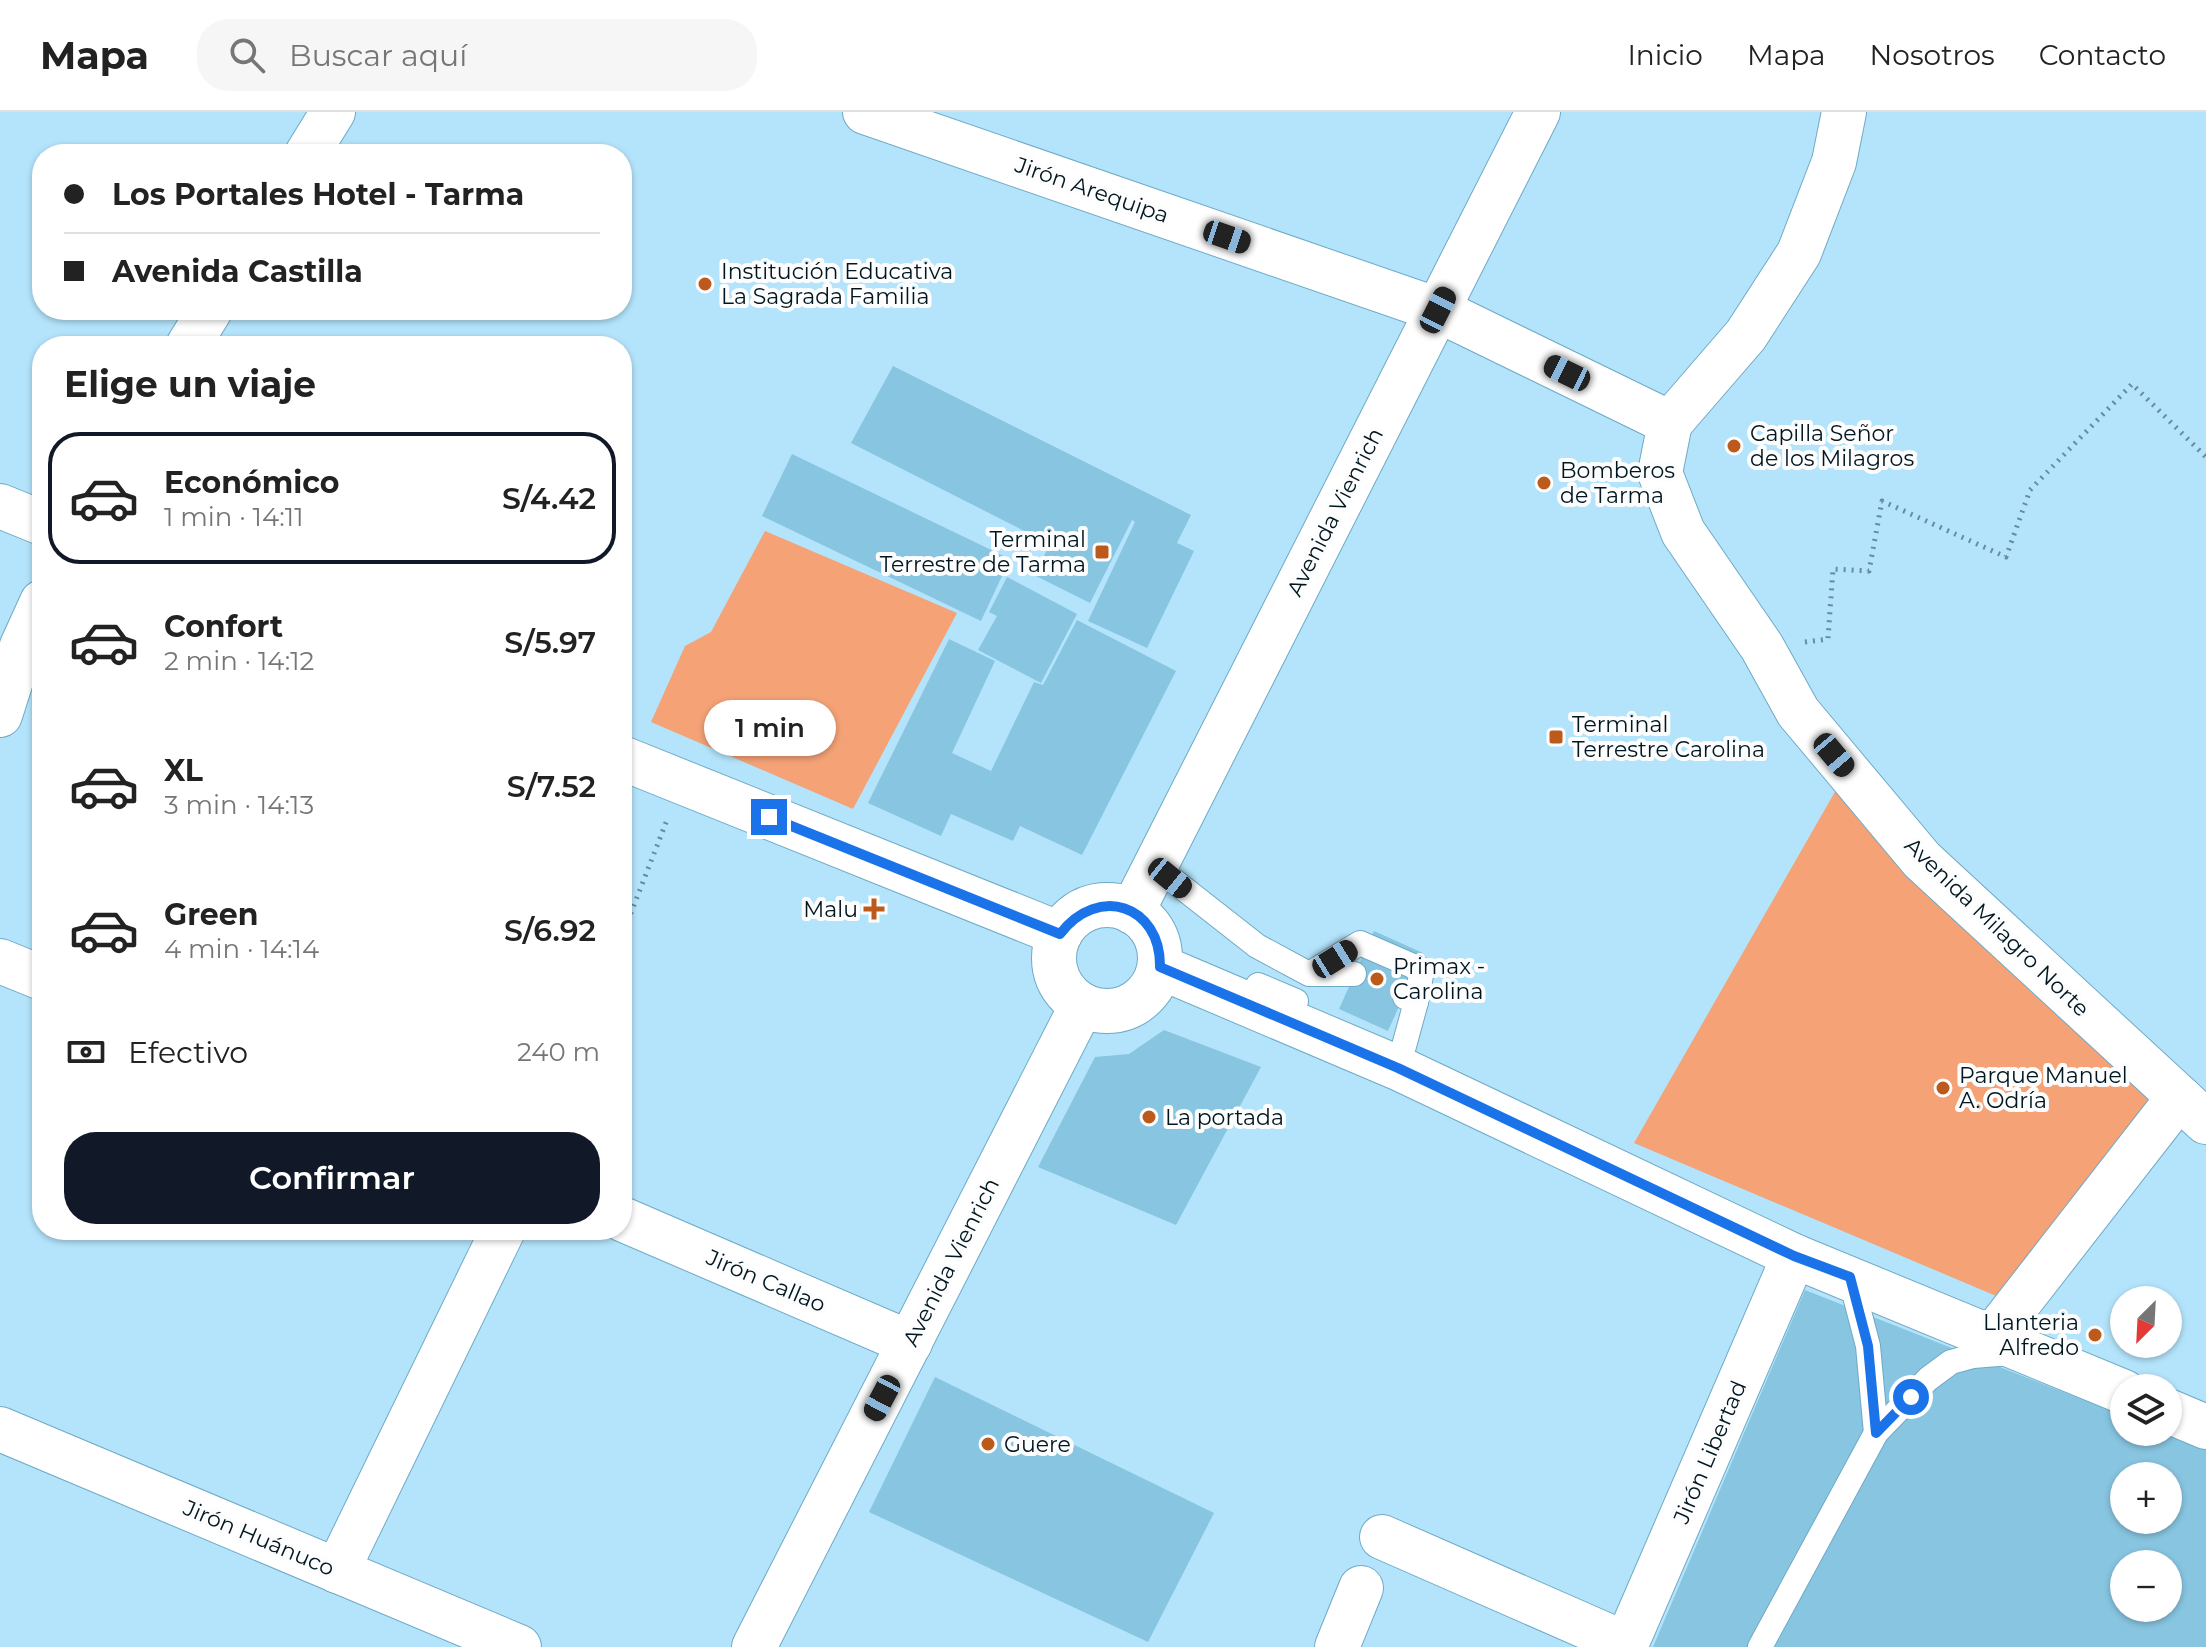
<!DOCTYPE html>
<html lang="es">
<meta charset="utf-8">
<style>
body{margin:0;font-family:Montserrat,sans-serif;background:#f6f6f6;color:#222;height:100vh;display:flex;flex-direction:column;font-size:30px;white-space:nowrap}
*{box-sizing:border-box;margin:0}
p{font-size:26px;color:#767676}
.icon{flex:none;width:44px;height:44px;fill:none;stroke:currentColor;stroke-width:2;stroke-linecap:round;stroke-linejoin:round}
.map{position:relative;flex:1;overflow:hidden}
.panel{position:absolute;left:32px;top:224px;width:600px;height:904px;display:flex;flex-direction:column;background:#fff;border-radius:32px;box-shadow:0 2px 6px #0004}
.panel>*{flex:none}
.top-card{position:absolute;left:32px;top:32px;width:600px;height:176px;border-radius:32px;box-shadow:0 2px 6px #0004;display:grid;align-content:center;height:176px;padding:0 32px;background:#fff}
.needle{width:52px;rotate:204deg}
.tools{position:absolute;left:2110px;top:1174px;display:grid;gap:16px}
.tools a{display:grid;place-items:center;width:72px;height:72px;border-radius:50%;background:#fff;box-shadow:0 2px 6px #0004;font-size:40px}
.end{position:absolute;width:36px;height:36px;margin:-18px;border:10px solid #1a73e8;background:#fff;box-shadow:0 0 0 4px #fff}
.from{border-radius:50%}
.bubble{position:absolute;height:56px;border-radius:28px;background:#fff;box-shadow:0 2px 6px #0004;font-size:26px;font-weight:600;line-height:56px;text-align:center}
.car{position:absolute;width:24px;height:48px;margin:-24px -12px;border-radius:10px;box-shadow:0 0 6px 2px #0007;background:linear-gradient(#222 24%,#8ab4d8 0 40%,#222 0 76%,#8ab4d8 0 86%,#222 0)}
.top-card b{display:flex;align-items:center;gap:28px;height:76px;font-size:30px}
.top-card b+b{border-top:2px solid #e0e0e0}
.top-card i{width:20px;height:20px;background:#222}
ul{padding:0;list-style:none}
li{display:flex;align-items:center;gap:24px;height:132px;margin:0 16px 12px;padding:0 16px;border:4px solid transparent;border-radius:32px}
li div{flex:1}
li b{display:block;font-size:30px}
li em{font-style:normal;font-weight:600}
li.active{border-color:#111827}
li>.icon{width:72px;height:72px;stroke-width:1.5}
h2{padding:0 32px;font-size:36px;line-height:96px}
.pay{display:flex;align-items:center;gap:20px;height:88px;padding:0 32px;font-size:30px}
.pay p{margin-inline-start:auto}
.action{display:flex;gap:16px;margin-top:auto;padding:16px 32px}
.action a{flex:1;height:92px;border-radius:32px;background:#111827;color:#fff;font-size:32px;font-weight:600;line-height:92px;text-align:center}
header{display:flex;align-items:center;gap:48px;box-sizing:border-box;height:112px;padding:0 40px;background:#fff;border-bottom:2px solid #e0e0e0}
header strong{font-size:38px}
nav{display:flex;gap:44px;margin-inline-start:auto;font-size:28px}
.search{width:560px;height:72px;background:#f6f6f6;display:flex;align-items:center;gap:20px;box-sizing:border-box;padding:0 28px;border-radius:32px;color:#767676;font-size:30px}
.map>svg:first-child{display:block}
.green{fill:#f4a276}
.building{fill:#88c5e1;fill-rule:evenodd}
.lines{fill:none;stroke-linecap:round;stroke-linejoin:round}
.service-casing{stroke:#6eaac6;stroke-width:26}
.minor-casing{stroke:#6eaac6;stroke-width:46}
.tertiary-casing{stroke:#6eaac6;stroke-width:46}
.secondary-casing{stroke:#6eaac6;stroke-width:46}
.trunk-casing{stroke:#6eaac6;stroke-width:46}
.path{stroke:#678c9e;stroke-width:5;stroke-dasharray:2 6;stroke-linecap:butt}
.service{stroke:#fff;stroke-width:24}
.minor{stroke:#fff;stroke-width:44}
.tertiary{stroke:#fff;stroke-width:44}
.secondary{stroke:#fff;stroke-width:44}
.trunk{stroke:#fff;stroke-width:44}
.route{stroke:#1a73e8;stroke-width:10}
.poi-dot{fill:#bb5a1a;stroke:#fdfdfd;stroke-width:3}
.labels{text-anchor:middle;dominant-baseline:central;stroke-width:8;stroke-linejoin:round;paint-order:stroke}
.street-label{font-size:22px;fill:#001721;stroke:#fdfdfd}
.poi-label{font-size:22px;fill:#001721;stroke:#fdfdfd;text-anchor:start}
</style>
<header>
<strong>Mapa</strong>
<div class="search"><svg class="icon" aria-label="search" viewBox="0 0 24 24"><circle cx="10" cy="10" r="6"/><path d="M15 15l6 6"/></svg>Buscar aquí</div>
<nav><a>Inicio</a><a>Mapa</a><a>Nosotros</a><a>Contacto</a></nav>
</header>
<div class="map">
<svg width="2206" height="1535" viewBox="0 0 2206 1535">
<rect width="100%" height="100%" fill="#b4e4fb"/>
<g class="green">
<polygon points="765,419 957,501 853,697 651,610 685,534 711,520"/>
<polygon points="1836,678 2158,993 2001,1186 1634,1031"/>
</g>
<g class="building">
<polygon points="893,254 1191,403 1177,431 1194,439 1147,536 1088,509 1135,410 1132,408 1090,491 1034,463 1050,432 851,331"/>
<polygon points="792,342 1010,447 981,509 762,404"/>
<polygon points="1007,465 1077,502 1041,571 978,538 997,504 989,500"/>
<polygon points="1077,508 1176,559 1082,743 1020,714 1013,729 951,702 941,724 868,691 949,527 995,549 952,641 991,659 1034,570 1043,573"/>
<polygon points="1374,819 1423,841 1388,919 1339,897"/>
<polygon points="1164,918 1261,955 1176,1113 1038,1055 1095,945 1129,942"/>
<path d="M1805,1178l319,126v16h41l41,16v199h-553zM2124,1364h44v44h-44zM2124,1452h44v44h-44z"/>
<polygon points="935,1265 1214,1401 1148,1530 869,1400"/>
</g>
<g class="lines">
<g class="service-casing">
<g id="service">
<polyline points="1155,754 1257,834 1309,862 1360,831 1422,858 1416,890"/>
<polyline points="1312,862 1354,862"/>
<polyline points="1258,873 1296,889"/>
<polyline points="1398,956 1416,890 1405,885"/>
<polyline points="1850,1165 1868,1234 1876,1321"/>
<polyline points="1760,1535 1876,1321 1928,1267 1951,1250 1973,1244 2010,1241"/>
</g>
</g>
<g class="minor-casing">
<g id="minor">
<polyline points="1438,198 1670,311"/>
<polyline points="1670,311 1660,361 1683,420 1762,535 1798,600 1922,748 2206,1010"/>
<polyline points="1670,311 1746,223 1799,141 1834,50 1844,0"/>
<polyline points="0,849 42,866"/>
<polyline points="622,1107 910,1231"/>
<polyline points="1993,1224 2179,985"/>
<polyline points="0,1317 519,1535"/>
<polyline points="1382,1425 1626,1532"/>
<polyline points="337,1459 503,1118"/>
<polyline points="1337,1535 1361,1476"/>
<polyline points="1625,1535 1794,1144"/>
</g>
</g>
<g class="tertiary-casing">
<g id="tertiary">
<polyline points="865,0 1438,198"/>
<polyline points="307,42 333,0"/>
<polyline points="188,234 210,198"/>
<polyline points="0,603 22,534 42,490"/>
</g>
</g>
<g class="secondary-casing">
<g id="secondary">
<polyline points="0,394 42,411"/>
<polyline points="622,646 1060,822"/>
</g>
</g>
<g class="trunk-casing">
<g id="trunk">
<circle cx="1107" cy="846" r="53"/>
<polyline points="1132,800 1538,0"/>
<polyline points="1160,855 1398,956 1794,1144 2124,1280"/>
<polyline points="2168,1299 2206,1315"/>
<polyline points="754,1535 1082,893"/>
</g>
</g>
<g class="path">
<polyline points="1805,530 1828,527 1833,457 1869,459 1882,389 2006,445 2030,378 2132,272 2206,345"/>
<polyline points="622,824 667,708"/>
</g>
<use href="#service" class="service"/>
<use href="#minor" class="minor"/>
<use href="#tertiary" class="tertiary"/>
<use href="#secondary" class="secondary"/>
<use href="#trunk" class="trunk"/>
</g>
<g class="lines">
<path class="route" d="M769,705l291,117c38,-50 101,-29 100,33l238,101 396,188 56,21 18,69 8,87 35,-36"/>
</g>
<g class="poi-dot">
<circle cx="705" cy="172" r="8"/>
<circle cx="1734" cy="334" r="8"/>
<circle cx="1544" cy="371" r="8"/>
<rect x="1094" y="432" width="16" height="16" rx="4"/>
<rect x="1548" y="617" width="16" height="16" rx="4"/>
<path d="M870 785h8v8h8v8h-8v8h-8v-8h-8v-8h8z"/>
<circle cx="1377" cy="867" r="8"/>
<circle cx="1943" cy="976" r="8"/>
<circle cx="1149" cy="1005" r="8"/>
<circle cx="2095" cy="1223" r="8"/>
<circle cx="988" cy="1332" r="8"/>
</g>
<g class="labels">
<g class="street-label">
<text transform="translate(1092 78) rotate(19)">Jirón Arequipa</text>
<text transform="translate(1335 400) rotate(-63)">Avenida Vienrich</text>
<text transform="translate(1997 815) rotate(44)">Avenida Milagro Norte</text>
<text transform="translate(951 1150) rotate(-63)">Avenida Vienrich</text>
<text transform="translate(766 1169) rotate(23)">Jirón Callao</text>
<text transform="translate(1710 1340) rotate(-67)">Jirón Libertad</text>
<text transform="translate(259 1426) rotate(23)">Jirón Huánuco</text>
</g>
<g class="poi-label">
<text x="721" y="159">Institución Educativa<tspan x="721" dy="25">La Sagrada Familia</tspan></text>
<text x="1750" y="321">Capilla Señor<tspan x="1750" dy="25">de los Milagros</tspan></text>
<text x="1560" y="358">Bomberos<tspan x="1560" dy="25">de Tarma</tspan></text>
<text x="1086" y="427" text-anchor="end">Terminal<tspan x="1086" dy="25">Terrestre de Tarma</tspan></text>
<text x="1572" y="612">Terminal<tspan x="1572" dy="25">Terrestre Carolina</tspan></text>
<text x="858" y="797" text-anchor="end">Malu</text>
<text x="1393" y="854">Primax -<tspan x="1393" dy="25">Carolina</tspan></text>
<text x="1959" y="963">Parque Manuel<tspan x="1959" dy="25">A. Odría</tspan></text>
<text x="1165" y="1005">La portada</text>
<text x="2079" y="1210" text-anchor="end">Llanteria<tspan x="2079" dy="25">Alfredo</tspan></text>
<text x="1004" y="1332">Guere</text>
</g>
</g>
</svg>
<div class="tools">
<a><svg class="needle" viewBox="-14 -14 28 28"><path d="M0-13l5 13h-10z" fill="#e53935"/><path d="M0 13l5-13h-10z" fill="#767676"/></svg></a>
<a><svg class="icon" aria-label="layers" viewBox="0 0 24 24"><path d="M12 4l9 5-9 5-9-5zM3 14l9 5 9-5"/></svg></a>
<a>+</a>
<a>−</a>
</div>
<i class="end from" style="left:1911px;top:1285px"></i>
<i class="end" style="left:769px;top:705px"></i>
<div class="bubble" style="left:704px;top:588px;width:132px">1 min</div>
<i class="car" style="left:1227px;top:125px;rotate:109deg"></i>
<i class="car" style="left:1438px;top:198px;rotate:27deg"></i>
<i class="car" style="left:1567px;top:261px;rotate:296deg"></i>
<i class="car" style="left:1834px;top:643px;rotate:140deg"></i>
<i class="car" style="left:1170px;top:766px;rotate:129deg"></i>
<i class="car" style="left:1335px;top:847px;rotate:58deg"></i>
<i class="car" style="left:882px;top:1286px;rotate:208deg"></i>
<div class="top-card">
<b><i class="from"></i>Los Portales Hotel - Tarma</b>
<b><i></i>Avenida Castilla</b>
</div>
<section class="panel">
<h2>Elige un viaje</h2>
<ul>
<li class="active"><svg class="icon" aria-label="car" viewBox="0 0 24 24"><path d="M5 17H2v-5l4-1 3-4h7l3 4 3 1v5h-3M9 17h6M6 11h13"/><circle cx="7" cy="17" r="2"/><circle cx="17" cy="17" r="2"/></svg><div><b>Económico</b><p>1 min · 14:11</p></div><em>S/4.42</em></li>
<li><svg class="icon" aria-label="car" viewBox="0 0 24 24"><path d="M5 17H2v-5l4-1 3-4h7l3 4 3 1v5h-3M9 17h6M6 11h13"/><circle cx="7" cy="17" r="2"/><circle cx="17" cy="17" r="2"/></svg><div><b>Confort</b><p>2 min · 14:12</p></div><em>S/5.97</em></li>
<li><svg class="icon" aria-label="car" viewBox="0 0 24 24"><path d="M5 17H2v-5l4-1 3-4h7l3 4 3 1v5h-3M9 17h6M6 11h13"/><circle cx="7" cy="17" r="2"/><circle cx="17" cy="17" r="2"/></svg><div><b>XL</b><p>3 min · 14:13</p></div><em>S/7.52</em></li>
<li><svg class="icon" aria-label="car" viewBox="0 0 24 24"><path d="M5 17H2v-5l4-1 3-4h7l3 4 3 1v5h-3M9 17h6M6 11h13"/><circle cx="7" cy="17" r="2"/><circle cx="17" cy="17" r="2"/></svg><div><b>Green</b><p>4 min · 14:14</p></div><em>S/6.92</em></li>
</ul>
<div class="pay"><svg class="icon" aria-label="cash" viewBox="0 0 24 24"><path d="M3 7h18v10H3z"/><circle cx="12" cy="12" r="2"/></svg>Efectivo<p>240 m</p></div>
<div class="action"><a>Confirmar</a></div>
</section>
</div>
